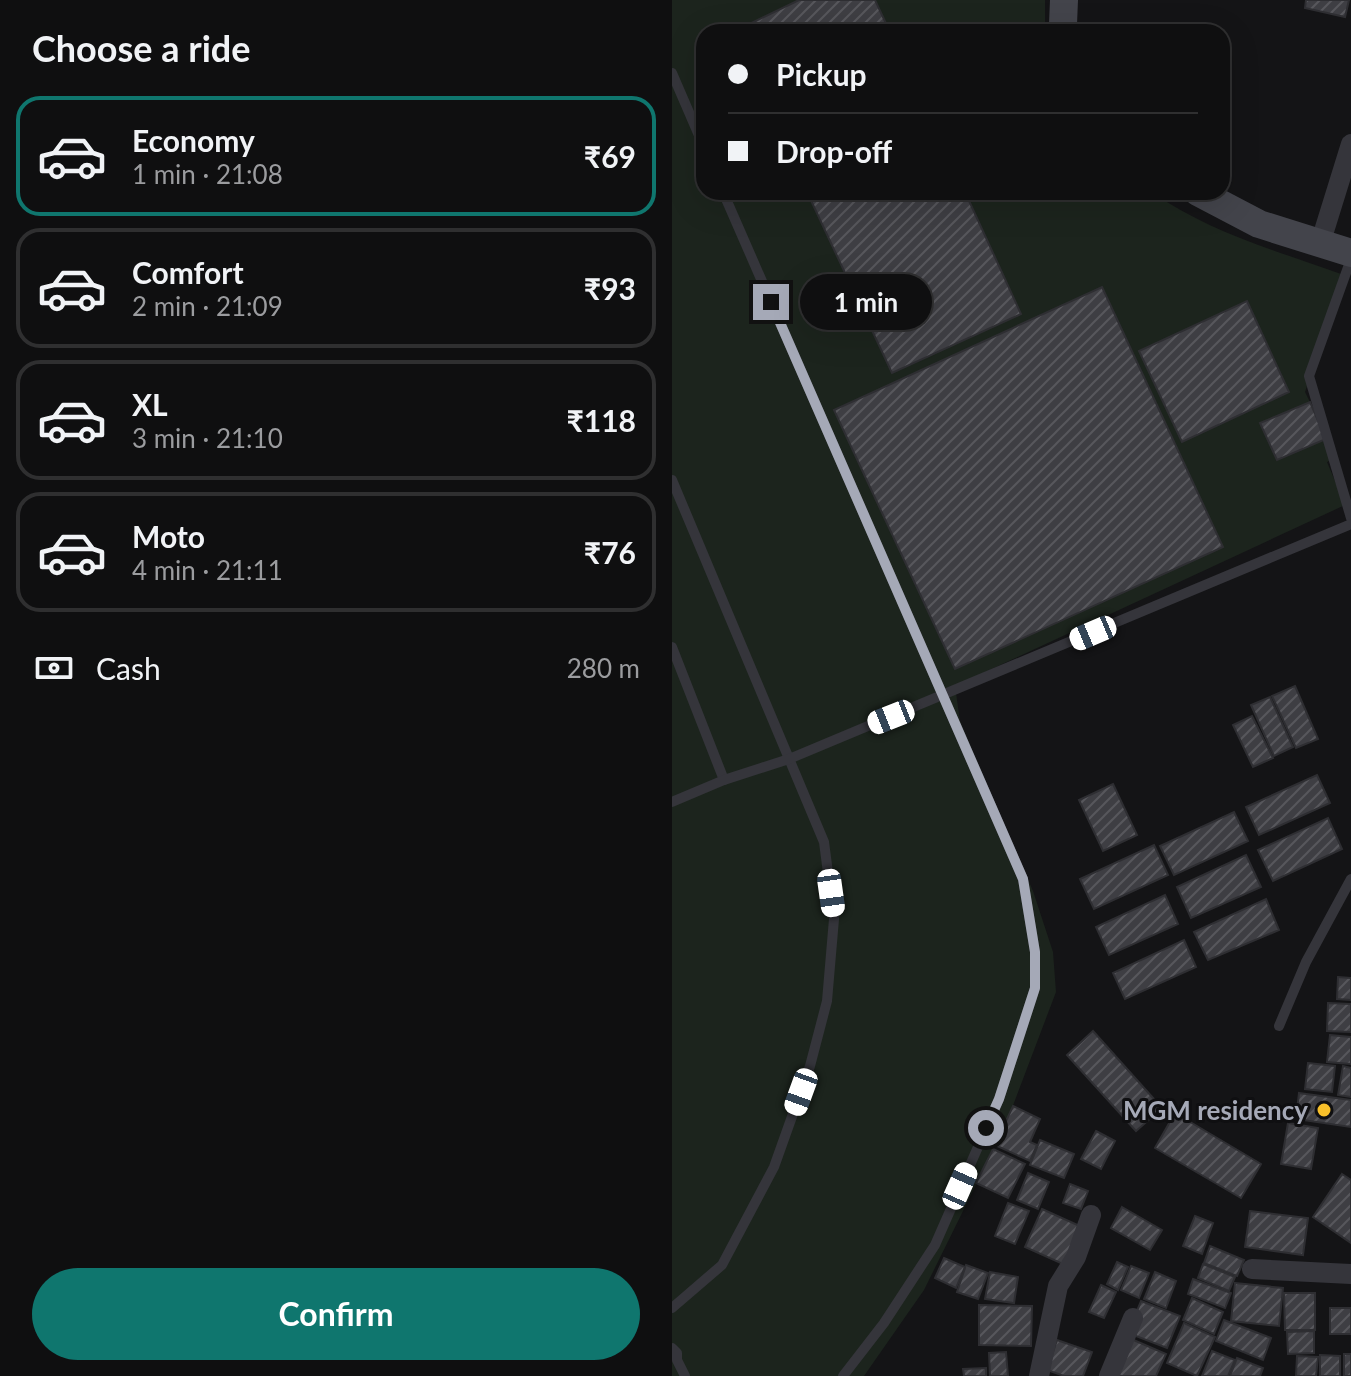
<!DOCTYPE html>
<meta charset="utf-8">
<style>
body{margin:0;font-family:Lato,sans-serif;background:#1d1d1e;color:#f1f3f6;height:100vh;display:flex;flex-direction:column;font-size:30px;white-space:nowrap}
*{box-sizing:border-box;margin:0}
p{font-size:26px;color:#9b9c9f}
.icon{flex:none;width:44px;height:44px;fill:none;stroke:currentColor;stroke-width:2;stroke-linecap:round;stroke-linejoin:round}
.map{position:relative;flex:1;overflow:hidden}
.side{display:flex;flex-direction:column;background:#0f0f10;width:672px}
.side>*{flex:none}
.hud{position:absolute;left:24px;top:24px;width:534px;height:176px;border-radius:24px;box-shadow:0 8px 32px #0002,0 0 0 2px #2f2f30;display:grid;align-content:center;height:176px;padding:0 32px;background:#0f0f10}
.end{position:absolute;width:36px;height:36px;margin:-18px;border:10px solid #a5a9b7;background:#111;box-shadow:0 0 0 4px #111}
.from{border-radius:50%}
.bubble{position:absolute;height:56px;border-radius:28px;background:#0f0f10;box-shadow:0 8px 32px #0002,0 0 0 2px #2f2f30;font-size:26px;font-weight:700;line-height:56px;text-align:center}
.car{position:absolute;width:24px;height:48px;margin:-24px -12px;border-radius:10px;box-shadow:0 0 6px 2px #0007;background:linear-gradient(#fff 24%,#345 0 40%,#fff 0 76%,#345 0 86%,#fff 0)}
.hud b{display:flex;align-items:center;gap:28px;height:76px;font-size:30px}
.hud b+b{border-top:2px solid #2f2f30}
.hud i{width:20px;height:20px;background:#f1f3f6}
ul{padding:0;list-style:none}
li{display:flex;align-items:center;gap:24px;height:120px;margin:0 16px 12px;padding:0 16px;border:4px solid #2f2f30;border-radius:24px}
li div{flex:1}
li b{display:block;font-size:30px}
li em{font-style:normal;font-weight:700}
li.selected{border-color:#0f766e}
li>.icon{width:72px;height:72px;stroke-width:1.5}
h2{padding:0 32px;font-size:36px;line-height:96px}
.pay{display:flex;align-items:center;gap:20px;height:88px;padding:0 32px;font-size:30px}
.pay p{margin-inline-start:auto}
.action{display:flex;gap:16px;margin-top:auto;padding:16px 32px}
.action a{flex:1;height:92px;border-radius:48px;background:#0f766e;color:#fff;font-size:32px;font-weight:700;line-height:92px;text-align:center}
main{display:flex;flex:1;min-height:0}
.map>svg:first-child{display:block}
.pitch{fill:#1c241d}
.building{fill:url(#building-hatch);stroke:#2e2e32;stroke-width:2}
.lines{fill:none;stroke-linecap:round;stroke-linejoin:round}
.lane{stroke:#35353b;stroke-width:10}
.street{stroke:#35353b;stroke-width:20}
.secondary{stroke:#43444b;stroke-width:28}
.route{stroke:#a5a9b7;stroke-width:10}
.poi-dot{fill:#f8c02a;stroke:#0f0f11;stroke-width:3}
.labels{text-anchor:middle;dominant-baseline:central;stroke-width:6;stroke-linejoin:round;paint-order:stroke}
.poi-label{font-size:26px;font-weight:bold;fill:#a5a9b7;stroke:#0f0f11;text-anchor:end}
</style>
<main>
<section class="side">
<h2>Choose a ride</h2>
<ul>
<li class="selected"><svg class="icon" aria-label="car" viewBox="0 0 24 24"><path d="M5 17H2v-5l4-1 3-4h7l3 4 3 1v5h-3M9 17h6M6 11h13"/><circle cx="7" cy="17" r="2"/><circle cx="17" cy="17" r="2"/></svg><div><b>Economy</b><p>1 min · 21:08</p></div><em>₹69</em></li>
<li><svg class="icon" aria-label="car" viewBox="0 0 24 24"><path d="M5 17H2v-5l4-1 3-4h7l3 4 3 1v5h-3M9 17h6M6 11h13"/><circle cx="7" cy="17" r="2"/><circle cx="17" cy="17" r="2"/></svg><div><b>Comfort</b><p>2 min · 21:09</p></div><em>₹93</em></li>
<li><svg class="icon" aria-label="car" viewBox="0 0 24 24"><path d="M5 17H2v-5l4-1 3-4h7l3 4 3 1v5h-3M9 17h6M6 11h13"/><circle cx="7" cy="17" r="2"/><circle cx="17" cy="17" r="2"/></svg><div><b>XL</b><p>3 min · 21:10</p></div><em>₹118</em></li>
<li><svg class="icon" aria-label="car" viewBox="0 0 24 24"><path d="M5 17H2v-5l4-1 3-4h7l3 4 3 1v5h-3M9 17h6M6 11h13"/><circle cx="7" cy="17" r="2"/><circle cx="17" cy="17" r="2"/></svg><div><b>Moto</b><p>4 min · 21:11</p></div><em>₹76</em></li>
</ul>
<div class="pay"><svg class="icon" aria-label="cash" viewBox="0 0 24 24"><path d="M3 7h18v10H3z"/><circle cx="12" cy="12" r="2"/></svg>Cash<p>280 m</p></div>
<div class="action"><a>Confirm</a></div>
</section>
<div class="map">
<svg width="679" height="1376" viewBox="0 0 679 1376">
<defs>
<pattern id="building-hatch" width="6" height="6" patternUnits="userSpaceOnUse" patternTransform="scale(2)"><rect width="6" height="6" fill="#3e3e43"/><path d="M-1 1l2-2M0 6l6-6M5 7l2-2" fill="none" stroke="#57575c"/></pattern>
</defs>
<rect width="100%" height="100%" fill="#141416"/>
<path class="pitch" d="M0,0h373v32h-341v160h448c58,41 126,59 192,83l-39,117 32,65 -10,5 18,43 -390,181 5,35 73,170 20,61 3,40 -50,132 -82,166 -60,86h-192z"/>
<g class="building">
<polygon points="127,0 203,0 218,32 61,32"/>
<polygon points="634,0 677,0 673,17 633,8"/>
<polygon points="135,192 293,192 349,314 220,373"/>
<polygon points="430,287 551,547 283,669 162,410"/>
<polygon points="575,301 617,392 510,442 467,351"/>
<polygon points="638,402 654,439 605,460 588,423"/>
<polygon points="623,686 646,739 624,748 600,696"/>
<polygon points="598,697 621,747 602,756 579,705"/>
<polygon points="580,716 601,758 581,767 561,725"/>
<polygon points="645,775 658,803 587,835 574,807"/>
<polygon points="441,784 465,835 431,851 407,800"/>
<polygon points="562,812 576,841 502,875 488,846"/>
<polygon points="656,818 670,849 601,881 586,850"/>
<polygon points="482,845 496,875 422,909 408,879"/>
<polygon points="574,855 589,887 519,918 505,887"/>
<polygon points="493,895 506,924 437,955 424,927"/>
<polygon points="594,899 607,930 536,960 522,932"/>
<polygon points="512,940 524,967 453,999 441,973"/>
<polygon points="666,977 679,978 679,1000 665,999"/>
<polygon points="656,1003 679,1004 679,1032 655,1031"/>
<polygon points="421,1031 490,1108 464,1131 395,1055"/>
<polygon points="658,1035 679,1037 679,1064 655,1062"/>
<polygon points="636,1063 663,1066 660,1092 633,1089"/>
<polygon points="671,1066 679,1068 679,1097 666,1095"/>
<polygon points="627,1093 679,1100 679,1127 624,1119"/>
<polygon points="341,1106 368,1119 358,1142 365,1145 358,1161 323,1145"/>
<polygon points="503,1113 589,1164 569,1198 483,1148"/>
<polygon points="616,1123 646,1128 639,1169 609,1164"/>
<polygon points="424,1131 443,1141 429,1169 409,1159"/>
<polygon points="368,1140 402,1154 392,1178 358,1165"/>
<polygon points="321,1149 353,1164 336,1198 304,1183"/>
<polygon points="356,1173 377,1182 366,1209 345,1200"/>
<polygon points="670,1174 679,1180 679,1243 641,1217"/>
<polygon points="398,1184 416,1191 409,1209 391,1203"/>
<polygon points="336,1203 357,1211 343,1244 323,1236"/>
<polygon points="450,1207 490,1230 478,1250 439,1228"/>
<polygon points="370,1209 410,1227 393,1265 353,1247"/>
<polygon points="578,1211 636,1218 631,1255 573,1247"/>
<polygon points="523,1216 541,1223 530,1254 511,1246"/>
<polygon points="538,1246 572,1260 565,1276 532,1263"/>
<polygon points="272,1258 293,1267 284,1288 263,1278"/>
<polygon points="445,1262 456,1267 446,1290 435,1284"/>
<polygon points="531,1264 563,1277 557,1291 526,1278"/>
<polygon points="294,1265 316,1273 306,1299 285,1292"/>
<polygon points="459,1266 477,1273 467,1298 449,1290"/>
<polygon points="318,1272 346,1277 342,1303 313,1299"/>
<polygon points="483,1272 504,1281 494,1308 472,1299"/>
<polygon points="521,1279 559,1293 553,1308 516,1294"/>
<polygon points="563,1283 611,1288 607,1326 559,1321"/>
<polygon points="429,1285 444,1292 432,1318 417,1312"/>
<polygon points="612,1293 643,1293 643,1330 613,1330"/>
<polygon points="520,1298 551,1312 542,1334 511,1320"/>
<polygon points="469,1301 508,1316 495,1348 456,1333"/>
<polygon points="307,1305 360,1306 359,1346 307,1345"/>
<rect x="658" y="1308" width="21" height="26"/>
<polygon points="552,1320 599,1338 591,1360 544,1341"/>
<polygon points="512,1323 543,1337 525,1376 495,1363"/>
<polygon points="642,1331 642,1353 616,1354 615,1332"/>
<polygon points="457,1338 494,1354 484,1376 440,1376"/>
<polygon points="385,1340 420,1352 411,1376 392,1376 375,1370"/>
<polygon points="540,1351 563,1360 556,1376 530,1376"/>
<polygon points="334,1352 336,1376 318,1376 317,1353"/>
<rect x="672" y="1354" width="7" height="22"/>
<polygon points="648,1355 668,1356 668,1376 648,1376"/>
<polygon points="625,1356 646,1357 644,1376 624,1376"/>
<polygon points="565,1358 591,1368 588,1376 558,1376"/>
<polygon points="314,1368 314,1376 292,1376 291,1369"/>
</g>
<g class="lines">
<g class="lane">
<polyline points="0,73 32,147"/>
<polyline points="51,192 351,879 363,952 363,988 327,1099 263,1245 212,1323 171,1376"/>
<polyline points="679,259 637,376 679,518"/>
<polyline points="0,480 152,842 162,919 155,1001 138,1066 102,1167 50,1265 0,1308"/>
<polyline points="0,647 52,780"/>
<polyline points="0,802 52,780 117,759 679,524"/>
<polyline points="607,1026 634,962 679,879"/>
<polyline points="0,1348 5,1353 5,1360 13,1376"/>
</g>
<g class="street">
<polyline points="648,244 679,144"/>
<polyline points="580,1269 679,1274"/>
<polyline points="367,1376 386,1286 404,1257 419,1215"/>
<polyline points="437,1376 461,1318"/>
</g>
<g class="secondary">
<polyline points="392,0 391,24 394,32"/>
<polyline points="526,192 587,224 679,253"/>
</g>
</g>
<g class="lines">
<polyline class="route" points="99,302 351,879 363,952 363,988 327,1099 314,1128"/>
</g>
<circle class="poi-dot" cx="652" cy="1110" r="8"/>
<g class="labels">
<g class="poi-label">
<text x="636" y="1110">MGM residency</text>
</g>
</g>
</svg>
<i class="end from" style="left:314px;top:1128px"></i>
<i class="end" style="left:99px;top:302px"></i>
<div class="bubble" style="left:128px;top:274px;width:132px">1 min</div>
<i class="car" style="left:421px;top:633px;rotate:247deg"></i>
<i class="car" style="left:219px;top:717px;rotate:248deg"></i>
<i class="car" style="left:159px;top:893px;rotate:172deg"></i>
<i class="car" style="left:129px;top:1092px;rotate:200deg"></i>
<i class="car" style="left:288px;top:1186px;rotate:24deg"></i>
<div class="hud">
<b><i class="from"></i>Pickup</b>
<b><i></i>Drop-off</b>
</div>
</div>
</main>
